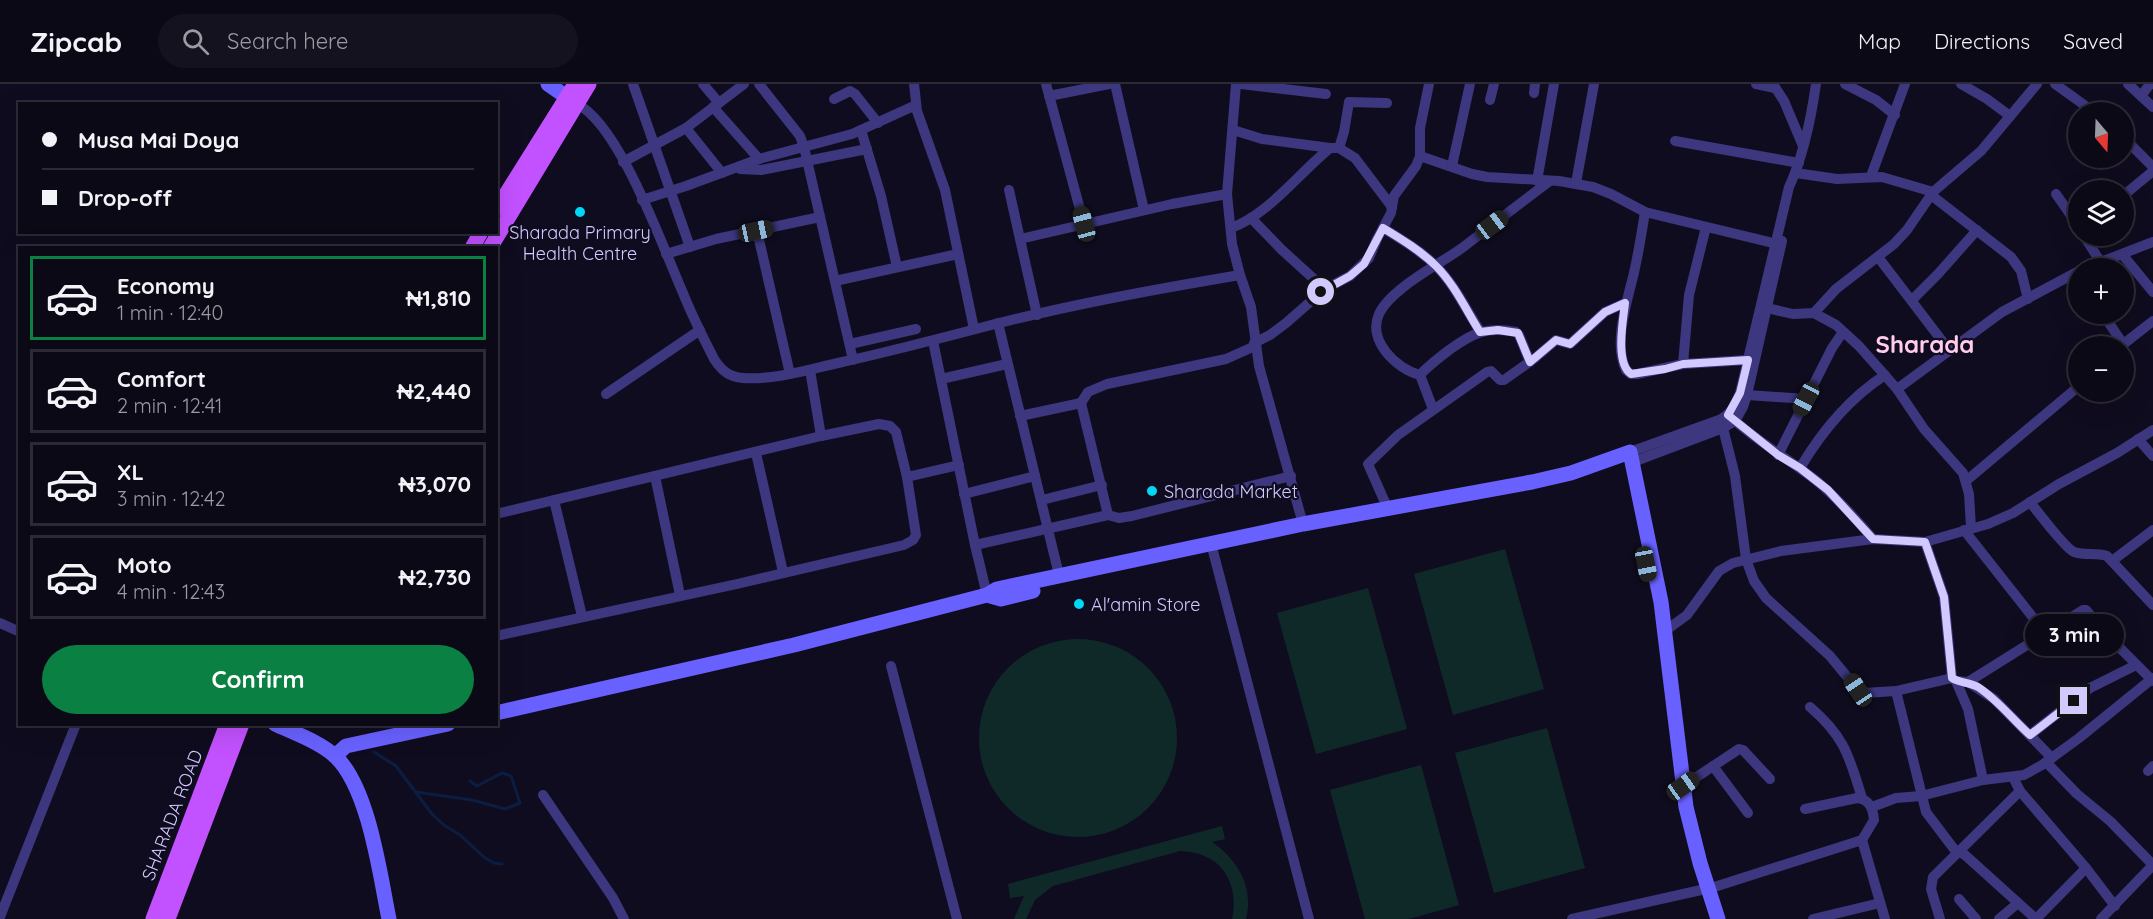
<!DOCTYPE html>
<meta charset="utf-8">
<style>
body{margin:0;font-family:Quicksand,sans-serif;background:#151220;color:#f1f3f6;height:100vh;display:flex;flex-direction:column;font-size:22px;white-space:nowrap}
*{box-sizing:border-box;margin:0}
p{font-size:20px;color:#9a9aa1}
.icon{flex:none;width:33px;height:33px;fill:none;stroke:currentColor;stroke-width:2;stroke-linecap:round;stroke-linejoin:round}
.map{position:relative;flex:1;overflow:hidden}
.drawer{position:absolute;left:18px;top:162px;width:480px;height:480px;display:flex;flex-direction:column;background:#0c0917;border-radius:0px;box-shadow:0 6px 24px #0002,0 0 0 2px #2c2a36}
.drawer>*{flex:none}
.guide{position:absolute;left:18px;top:18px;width:480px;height:132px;border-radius:0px;box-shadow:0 6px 24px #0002,0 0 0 2px #2c2a36;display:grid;align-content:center;height:132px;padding:0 24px;background:#0c0917}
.needle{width:39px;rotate:161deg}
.fabs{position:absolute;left:2068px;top:18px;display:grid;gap:12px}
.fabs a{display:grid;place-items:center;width:66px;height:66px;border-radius:50%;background:#0c0917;box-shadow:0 6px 24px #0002,0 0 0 2px #2c2a36;font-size:30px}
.end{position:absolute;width:27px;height:27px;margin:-14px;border:8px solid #d2caff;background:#111;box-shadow:0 0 0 3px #111}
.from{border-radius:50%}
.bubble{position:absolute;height:42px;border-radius:21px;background:#0c0917;box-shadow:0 6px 24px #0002,0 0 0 2px #2c2a36;font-size:20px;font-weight:700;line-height:42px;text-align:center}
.car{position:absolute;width:18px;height:36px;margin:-18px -9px;border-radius:8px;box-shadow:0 0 4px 2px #0007;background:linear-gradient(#222 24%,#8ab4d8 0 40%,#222 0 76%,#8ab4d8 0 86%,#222 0)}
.guide b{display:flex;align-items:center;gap:21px;height:57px;font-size:22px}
.guide b+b{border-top:2px solid #2c2a36}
.guide i{width:15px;height:15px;background:#f1f3f6}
ul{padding:10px 0 0;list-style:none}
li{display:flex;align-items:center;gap:18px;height:84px;margin:0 12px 9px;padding:0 12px;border:3px solid #2c2a36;border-radius:0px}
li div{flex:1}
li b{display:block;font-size:22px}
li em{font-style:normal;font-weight:700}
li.current{border-color:#0b8043}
li>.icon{width:54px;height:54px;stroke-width:1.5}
.primary-button{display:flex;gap:12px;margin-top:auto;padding:12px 24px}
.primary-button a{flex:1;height:69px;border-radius:36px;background:#0b8043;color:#fff;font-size:24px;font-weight:700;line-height:69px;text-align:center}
header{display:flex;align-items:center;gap:36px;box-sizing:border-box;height:84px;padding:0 30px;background:#0c0917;border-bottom:2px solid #2c2a36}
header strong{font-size:28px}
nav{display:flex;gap:33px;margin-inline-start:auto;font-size:21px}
.search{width:420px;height:54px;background:#151220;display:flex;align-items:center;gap:15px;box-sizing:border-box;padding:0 21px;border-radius:33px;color:#9a9aa1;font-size:22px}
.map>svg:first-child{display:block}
.green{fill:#0f2929}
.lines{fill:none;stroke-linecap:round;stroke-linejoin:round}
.stream{stroke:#0b1d40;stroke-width:3}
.street{stroke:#3c377e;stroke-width:10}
.secondary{stroke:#6961ff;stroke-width:15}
.primary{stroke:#c251ff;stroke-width:15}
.route{stroke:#d2caff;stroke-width:8}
.poi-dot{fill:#00d7f5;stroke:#100c1f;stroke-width:2}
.labels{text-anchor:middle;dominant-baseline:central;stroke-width:4.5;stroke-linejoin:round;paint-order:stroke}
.poi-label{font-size:18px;fill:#d2caff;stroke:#100c1f;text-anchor:start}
.street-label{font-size:18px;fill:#d2caff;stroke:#100c1f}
.district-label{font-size:24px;font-weight:bold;fill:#ffcceb;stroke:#100c1f}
</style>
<header>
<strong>Zipcab</strong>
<div class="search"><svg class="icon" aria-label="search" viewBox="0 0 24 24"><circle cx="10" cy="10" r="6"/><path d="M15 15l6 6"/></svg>Search here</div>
<nav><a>Map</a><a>Directions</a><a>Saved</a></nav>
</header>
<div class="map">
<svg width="2153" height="835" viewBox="0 0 2153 835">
<rect width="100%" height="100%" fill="#100c1f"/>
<g class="green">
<polygon points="1505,465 1544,605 1453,631 1414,490"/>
<polygon points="1368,504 1407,645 1316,670 1277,529"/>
<circle cx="1078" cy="654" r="99"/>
<polygon points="1547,644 1585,784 1494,809 1455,669"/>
<polygon points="1421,681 1459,821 1409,835 1365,835 1330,706"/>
<path d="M1222,742l3,13 -13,3c26,18 42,45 34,77h-14c8,-38 -12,-67 -52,-68l-127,35 -18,14 -9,19h-12l10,-23 -14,2 -2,-14z"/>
</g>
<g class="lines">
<g class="stream">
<polyline points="374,668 396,682 432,730 444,741 460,751 484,773 494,779 502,780"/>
<polyline points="416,708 472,716 505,725 520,719 511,692 502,689 477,702 470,697"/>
</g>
<g class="street">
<polyline points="633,0 690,163"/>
<polyline points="703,0 719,19"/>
<polyline points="759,0 800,52 804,63 853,276"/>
<polyline points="914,0 917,27 945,106 974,245"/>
<polyline points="1046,0 1084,140"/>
<polyline points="1115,0 1144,126"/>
<polyline points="1236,0 1227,110 1232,160 1240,191 1251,223 1259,282 1303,440"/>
<polyline points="1241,0 1326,10"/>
<polyline points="1756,0 1775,4"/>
<polyline points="1773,0 1784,17 1803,62"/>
<polyline points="1845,0 1876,16 1895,31"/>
<polyline points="1961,0 1987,15 2010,32"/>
<polyline points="2055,0 2094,28"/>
<polyline points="2128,0 2153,23"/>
<polyline points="1534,9 1535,0"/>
<polyline points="1049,12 1109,0"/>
<polyline points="2141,12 2150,0"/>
<polyline points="834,15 850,7 855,10 878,39"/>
<polyline points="1490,16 1494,0"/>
<path d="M577,20c43,21 86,144 106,189 9,23 20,44 31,66 8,12 15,18 29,19 32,2 64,-8 95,-15 46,-10 92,-22 138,-34 87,-23 175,-39 264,-54"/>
<polyline points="713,23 759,75"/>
<polyline points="686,44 722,89"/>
<polyline points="861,46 881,112 897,183"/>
<polyline points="1233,46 1262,55 1330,64"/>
<polyline points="2124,54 2153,83"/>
<polyline points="1675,57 1799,79"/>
<polyline points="1339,64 1355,74 1392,123"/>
<polyline points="1420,72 1472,90 1487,93 1559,97 1593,103 1611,110 1645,128 1781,161"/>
<polyline points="623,78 686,44 744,0"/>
<polyline points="1452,82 1470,0"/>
<polyline points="740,85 761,86 867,65"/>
<polyline points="1796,89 1837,95 1882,93 1933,108"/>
<polyline points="1871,92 1905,0"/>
<polyline points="1537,97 1554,0"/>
<polyline points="1576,99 1594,0"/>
<polyline points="1009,106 1037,231"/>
<polyline points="2056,110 2079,143"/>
<polyline points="1931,111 2011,173 2021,187 2028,215"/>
<polyline points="2124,111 2153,87"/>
<polyline points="642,116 686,102 759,75 852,50 916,21"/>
<path d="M1645,128c-3,19 -6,38 -10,56 -6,29 -23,73 -9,102l5,4h6l46,-10 64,-4"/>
<polyline points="1251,134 1282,166 1325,205"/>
<path d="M1231,144c38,-14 67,-54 99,-80h9l5,-16 5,-30 38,1"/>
<path d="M1383,144c18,11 38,23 53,38 19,19 30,44 44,65"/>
<polyline points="757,147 790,290"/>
<polyline points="2084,152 2100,177"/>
<polyline points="1020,155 1172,120 1227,110"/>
<polyline points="666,170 716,155 820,133"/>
<polyline points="2122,170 2153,208"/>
<polyline points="1878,173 1949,266"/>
<polyline points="2085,184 2153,158"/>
<polyline points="835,197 958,170"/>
<polyline points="1912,216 1938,190 1977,146"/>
<polyline points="1767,224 1793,230 1814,229 1836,241 1859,262 1897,305 1924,345 1963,389 1969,410 1971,444"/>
<polyline points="1814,229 1836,205 1894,160 1907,146 1933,108 1981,67 2037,0"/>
<polyline points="2103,230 2123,260"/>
<polyline points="998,239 1059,491"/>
<polyline points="933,257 975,461 987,511"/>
<polyline points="1254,259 1270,251 1286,239 1325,205 1350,192 1369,174 1377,155 1391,129 1394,112 1416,82 1420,72 1420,44 1429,0"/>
<polyline points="850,260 916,245"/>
<polyline points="2121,262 2153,237"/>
<polyline points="1683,280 1689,211 1706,143"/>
<polyline points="810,286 821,352"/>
<path d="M1420,291c-24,-6 -53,-35 -41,-61 11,-25 61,-50 83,-66 29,-22 58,-45 88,-67"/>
<polyline points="941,295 1007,280"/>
<polyline points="1897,305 2002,228 2079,187"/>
<polyline points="606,310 700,246"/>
<polyline points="1747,311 1806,315"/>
<path d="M1433,325l-13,-34c8,-9 19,-17 29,-25 24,-17 37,-24 67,-18l3,3 11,27"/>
<polyline points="1020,332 1081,319"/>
<path d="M1731,333c26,25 58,42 87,65 20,17 38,37 55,57"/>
<polyline points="1723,344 1735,392 1746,475 1754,497 1766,514 1830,572 1858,606 1864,609 1896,607 1952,594 1956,597 1968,598 1994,615 2052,674"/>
<polyline points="2138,355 2153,372"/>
<path d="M1630,368l89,-32c12,-6 16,-15 21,-27l49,-206c15,-32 22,-68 27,-103"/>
<polyline points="756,369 783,488"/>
<polyline points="1778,371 1832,264 1843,248"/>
<polyline points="1633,378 1723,344 1735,337 1743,323 1747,311 1782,157"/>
<path d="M1800,384c22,-37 48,-69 85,-93"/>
<polyline points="655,392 680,511"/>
<polyline points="907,393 959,381"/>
<polyline points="1966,397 2079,302"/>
<polyline points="964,410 1035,392"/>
<polyline points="554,416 582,532"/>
<polyline points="1042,416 1102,401"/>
<path d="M2030,418c8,10 35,46 44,50 11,4 22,0 33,4l46,49"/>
<polyline points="1388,425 1368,380 1398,351 1487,288 1491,287 1500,296 1504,296 1535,274 1556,256 1570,260 1605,228 1625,219"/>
<polyline points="496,430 821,352 879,340 890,342 896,348 907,393 916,451 913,456 904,461 737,500 496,552"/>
<polyline points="1108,431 1081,319 1088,308 1107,300 1226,275 1255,262"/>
<polyline points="1964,446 2046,550"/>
<polyline points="1925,458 1944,513 1952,594"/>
<polyline points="975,461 1108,431 1119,434 1132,432 1291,392"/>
<polyline points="1213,467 1309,835"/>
<polyline points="2112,477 2153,446"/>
<polyline points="0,539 20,548"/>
<polyline points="1665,547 1687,531 1719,487 1733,479 1781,467 1873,455 1925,458 1988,440 2013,429 2059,400 2117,369 2153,346"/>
<polyline points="891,582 957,835"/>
<polyline points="1956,597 1968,625 1983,696"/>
<polyline points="1968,598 2083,526 2086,526 2109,553 2153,597"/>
<polyline points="1896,607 1926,728 1954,765 1965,771 2036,835"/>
<path d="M1810,623c35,30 39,49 52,91"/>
<polyline points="2030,651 2090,604 2136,581"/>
<polyline points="2046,678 2077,710 2110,737 2153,781"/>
<polyline points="1713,682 1748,729"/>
<polyline points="2148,687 2153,682"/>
<polyline points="2013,693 2020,707 2086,784 2115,822"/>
<polyline points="1683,702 1739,665 1743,666 1770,695"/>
<polyline points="543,711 613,814 624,835"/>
<polyline points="1872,723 1896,714 1921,712 1983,696 2024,691 2042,681 2079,654 2153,594"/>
<polyline points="1862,756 1885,835"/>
<path d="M1708,805l154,-49 12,-20c-1,-12 -5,-21 -17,-22l-52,11"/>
<polyline points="1959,815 1976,835"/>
<polyline points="0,833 76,640"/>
<polyline points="1572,835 1701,806"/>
<polyline points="1813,835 1880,819"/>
<polyline points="1940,835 1931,805 1933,793 2020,707"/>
<polyline points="1999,835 2018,819"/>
<polyline points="2036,835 2086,784"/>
<polyline points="2101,835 2153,781"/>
</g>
<g class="secondary">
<polyline points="548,0 577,20"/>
<polyline points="987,511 1001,515 1033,507"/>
<polyline points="496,629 794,561 987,511 997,505 1303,440 1532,398 1571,389 1630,368 1661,518 1686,723 1700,779 1718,835"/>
<path d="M275,640c19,9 45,18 61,33 33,32 44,118 53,162"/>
<polyline points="335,672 346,662 448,640"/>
</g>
<g class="primary">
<polyline points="496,126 575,0"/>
<polyline points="472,164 481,148"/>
<polyline points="490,164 589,0"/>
<polyline points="153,835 227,640"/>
<polyline points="168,835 242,640"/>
</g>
</g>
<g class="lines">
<path class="route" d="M1321,208l29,-16 14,-12 19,-36c18,11 38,23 53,38 19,19 30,44 44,66l18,-2 20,3 12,29 26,-22 14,4 35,-32 20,-9c-2,18 -10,60 6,71l34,-5 18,-5 65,-4 -8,33 -12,22 50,40 22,13 28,22 45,49 52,3 19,55 8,81c7,5 17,4 26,9 20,13 35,33 52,48l44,-34"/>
</g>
<g class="poi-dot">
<circle cx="580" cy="128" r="6"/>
<circle cx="1152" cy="407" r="6"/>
<circle cx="1079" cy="520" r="6"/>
</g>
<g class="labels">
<g class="poi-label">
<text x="580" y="148" text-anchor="middle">Sharada Primary<tspan x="580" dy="21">Health Centre</tspan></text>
<text x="1164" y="407">Sharada Market</text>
<text x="1091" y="520">Al'amin Store</text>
</g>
<g class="street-label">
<text transform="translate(172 731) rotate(-69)">SHARADA ROAD</text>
</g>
<g class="district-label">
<text x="1925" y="260">Sharada</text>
</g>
</g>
</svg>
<div class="fabs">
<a><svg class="needle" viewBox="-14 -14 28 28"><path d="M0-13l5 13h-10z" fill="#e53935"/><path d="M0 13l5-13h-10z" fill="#9a9aa1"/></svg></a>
<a><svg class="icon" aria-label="layers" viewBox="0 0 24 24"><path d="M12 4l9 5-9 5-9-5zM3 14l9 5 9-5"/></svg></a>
<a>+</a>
<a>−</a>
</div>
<i class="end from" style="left:1321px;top:208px"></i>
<i class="end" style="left:2074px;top:617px"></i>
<div class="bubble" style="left:2025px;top:530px;width:99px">3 min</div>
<i class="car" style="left:1084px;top:140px;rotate:345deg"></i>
<i class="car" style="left:1492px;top:141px;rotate:53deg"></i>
<i class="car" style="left:756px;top:147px;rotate:78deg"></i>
<i class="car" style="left:1806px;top:315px;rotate:208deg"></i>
<i class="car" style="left:1646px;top:480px;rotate:169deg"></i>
<i class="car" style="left:1858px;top:606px;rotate:326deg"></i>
<i class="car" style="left:1683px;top:702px;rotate:55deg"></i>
<div class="guide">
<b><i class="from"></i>Musa Mai Doya</b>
<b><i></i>Drop-off</b>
</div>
<section class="drawer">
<ul>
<li class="current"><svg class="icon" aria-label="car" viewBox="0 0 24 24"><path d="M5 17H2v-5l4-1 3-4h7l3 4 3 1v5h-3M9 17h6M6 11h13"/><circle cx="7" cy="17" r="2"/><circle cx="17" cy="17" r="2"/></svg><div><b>Economy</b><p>1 min · 12:40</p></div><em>₦1,810</em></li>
<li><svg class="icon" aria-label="car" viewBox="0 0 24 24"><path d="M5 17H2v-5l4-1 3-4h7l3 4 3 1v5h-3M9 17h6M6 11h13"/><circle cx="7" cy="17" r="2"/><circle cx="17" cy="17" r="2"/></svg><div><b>Comfort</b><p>2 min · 12:41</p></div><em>₦2,440</em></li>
<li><svg class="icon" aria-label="car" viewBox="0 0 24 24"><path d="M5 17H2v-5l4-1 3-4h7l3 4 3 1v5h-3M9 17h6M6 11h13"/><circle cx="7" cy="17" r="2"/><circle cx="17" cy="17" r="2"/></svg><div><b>XL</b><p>3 min · 12:42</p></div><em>₦3,070</em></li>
<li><svg class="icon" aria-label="car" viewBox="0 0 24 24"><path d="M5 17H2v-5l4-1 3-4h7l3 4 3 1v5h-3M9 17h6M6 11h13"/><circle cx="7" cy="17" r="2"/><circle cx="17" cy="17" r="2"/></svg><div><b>Moto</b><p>4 min · 12:43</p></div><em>₦2,730</em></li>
</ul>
<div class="primary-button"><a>Confirm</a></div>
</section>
</div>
